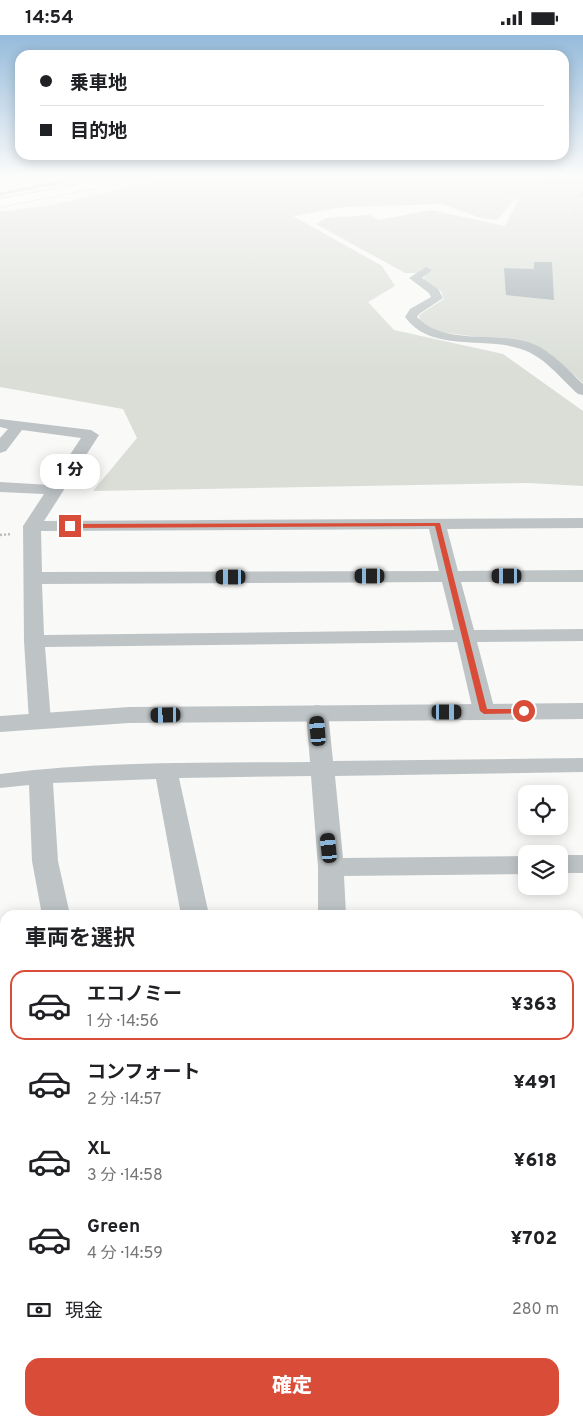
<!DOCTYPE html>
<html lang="ja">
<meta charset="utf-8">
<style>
body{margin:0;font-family:Overpass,"Noto Sans JP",sans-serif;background:#f2f2f2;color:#202124;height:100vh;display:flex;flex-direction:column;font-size:19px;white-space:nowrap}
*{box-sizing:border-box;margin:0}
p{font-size:16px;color:#757577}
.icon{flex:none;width:28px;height:28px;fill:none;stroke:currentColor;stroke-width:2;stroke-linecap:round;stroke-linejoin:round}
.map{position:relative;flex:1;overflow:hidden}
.sheet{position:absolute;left:0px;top:875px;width:584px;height:516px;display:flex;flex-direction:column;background:#fff;border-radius:15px 15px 0 0;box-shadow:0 2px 12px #0003}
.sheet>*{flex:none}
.hud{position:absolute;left:15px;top:15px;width:554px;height:110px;border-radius:15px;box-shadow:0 2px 12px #0003;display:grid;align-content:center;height:110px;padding:0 25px;background:#fff}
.buttons{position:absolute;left:518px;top:750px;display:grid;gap:10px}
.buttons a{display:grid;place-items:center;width:50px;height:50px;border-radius:10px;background:#fff;box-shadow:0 2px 12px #0003;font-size:25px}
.end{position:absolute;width:22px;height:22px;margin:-11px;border:6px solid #d94d38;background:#fff;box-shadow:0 0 0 2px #fff}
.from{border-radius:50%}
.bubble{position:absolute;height:35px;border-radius:15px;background:#fff;box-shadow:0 2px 12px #0003;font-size:16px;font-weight:800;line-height:35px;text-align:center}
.car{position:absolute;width:15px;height:30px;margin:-15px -8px;border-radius:6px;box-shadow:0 0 4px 1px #0007;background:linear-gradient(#222 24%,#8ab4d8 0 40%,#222 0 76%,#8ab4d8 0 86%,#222 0)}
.hud b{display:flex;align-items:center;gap:18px;height:48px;font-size:19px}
.hud b+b{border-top:1px solid #e0e0e0}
.hud i{width:12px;height:12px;background:#202124}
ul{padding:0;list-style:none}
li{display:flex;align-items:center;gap:15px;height:70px;margin:0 10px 8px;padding:0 15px;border:2px solid transparent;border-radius:15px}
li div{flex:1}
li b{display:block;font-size:19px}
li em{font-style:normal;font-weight:800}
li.on{border-color:#d94d38}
li>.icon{width:45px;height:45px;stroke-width:1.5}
h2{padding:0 25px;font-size:22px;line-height:60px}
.pay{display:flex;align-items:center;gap:12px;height:55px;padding:0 25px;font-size:19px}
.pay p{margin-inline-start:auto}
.button{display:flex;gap:10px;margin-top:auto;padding:10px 25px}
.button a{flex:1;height:58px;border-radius:15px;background:#d94d38;color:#fff;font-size:20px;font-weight:800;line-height:58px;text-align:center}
.status{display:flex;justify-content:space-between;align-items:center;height:35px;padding:0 25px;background:#fff;direction:ltr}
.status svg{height:14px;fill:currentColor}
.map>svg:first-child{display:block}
.green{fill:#daded7}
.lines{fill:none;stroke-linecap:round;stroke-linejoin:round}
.stream{stroke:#b8c5c8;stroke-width:3}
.building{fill:#a5b0b4}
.primary-casing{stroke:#b2b8bb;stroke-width:1}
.path-far1{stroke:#b9bdbf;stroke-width:1;stroke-dasharray:1 1;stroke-linecap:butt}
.path{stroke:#b9bdbf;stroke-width:2.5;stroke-dasharray:2 2;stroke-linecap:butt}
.service{fill:#bec4c6;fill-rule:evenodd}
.minor{fill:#bec4c6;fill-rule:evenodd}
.tertiary{fill:#bec4c6;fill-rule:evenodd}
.primary{fill:#fff;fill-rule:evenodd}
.route{fill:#d94d38}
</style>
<div class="status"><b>14:54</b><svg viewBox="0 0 49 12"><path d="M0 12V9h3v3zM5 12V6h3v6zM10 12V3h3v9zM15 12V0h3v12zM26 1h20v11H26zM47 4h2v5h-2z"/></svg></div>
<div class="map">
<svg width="583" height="1391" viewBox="0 0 583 1391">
<rect width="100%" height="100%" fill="#f9f9f7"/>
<polygon class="green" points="170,142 340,142 373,145 348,142 517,142 583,149 583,348 549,318 530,309 440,297 420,288 419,280 444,264 441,256 423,245 427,238 405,238 316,189 326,183 370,180 379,185 431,175 505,191 518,165 509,162 514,165 497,185 481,183 442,169 344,172 293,181 382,231 395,251 368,267 394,295 503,319 583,376 583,451 528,448 93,456 137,403 123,374 0,352 0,177 52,170"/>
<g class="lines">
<polyline class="stream" points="0,159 86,142"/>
</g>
<polygon class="building" points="534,227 552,227 554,265 506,260 504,233 534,234"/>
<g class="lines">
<g class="primary-casing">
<polygon id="primary" points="119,142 141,142 136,145 0,172 0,164"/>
</g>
<polyline class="path-far1" points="575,177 576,183"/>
<polyline class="path" points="0,500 12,499"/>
<polygon class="service" points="581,158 583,158 583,161 576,164"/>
<g class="minor">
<path d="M426,232l6,3 -10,8 16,11 5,9 -24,16 -2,3c26,28 77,15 111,25 22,7 38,26 55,42v11l-5,-1c-18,-16 -34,-38 -57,-45 -37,-13 -90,4 -116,-32l5,-8 21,-12 -2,-4 -20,-15z"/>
<path d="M0,384l91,11 8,5 -55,86 539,-3v10l-136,1 11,42 125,-1v12h-122l13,48 109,-1v12l-106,1 18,69 -3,5 -8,2 -8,-2 -3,-5 -16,-69 -412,5 6,74 -3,5 -8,2 -8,-2 -3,-5 -5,-80 -1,-115 21,-32 -44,-2v-10l50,3 31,-47 -59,-8 -16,21 -6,2v-15l8,-9 -8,-2zM429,494l10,42 -397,1 -1,-41zM442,547l12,48 -410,5 -2,-51z"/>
<path d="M317,670l8,2 3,5 5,49 250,-3v14l-248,4 8,82 183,-2v18l-182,2 2,39h-28v-48l-7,-91 -132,2 30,137h-28l-25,-136 -103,4 5,78 12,54h-28l-10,-54 -3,-76 -29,3v-14c102,-13 207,-11 310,-12l-4,-50 3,-5z"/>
<rect x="559" y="820" width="24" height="18"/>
<rect x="579" y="988" width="4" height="24"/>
<polygon points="5,1077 5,1106 0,1108 0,1079"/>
<rect x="579" y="1152" width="4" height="30"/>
<polygon points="0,1202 5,1204 5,1240 0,1239"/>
<polygon points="579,1362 583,1362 583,1391 563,1391 561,1386 579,1386"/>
<polygon points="250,1386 290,1386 289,1391 249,1391"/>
<polygon points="377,1386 456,1386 454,1391 379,1391"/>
</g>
<g class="tertiary">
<polygon points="531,142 583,143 583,149 536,145"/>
<polygon points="583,668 583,684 129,688 0,697 0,681 129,672"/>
</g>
<use href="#primary" class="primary"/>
</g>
<linearGradient id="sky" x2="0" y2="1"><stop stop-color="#95bbdb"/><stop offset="0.42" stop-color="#fcfcfb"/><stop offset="1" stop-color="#fcfcfb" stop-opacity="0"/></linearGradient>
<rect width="583" height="337" fill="url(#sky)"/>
<polygon class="route" points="440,488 487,674 524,674 527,676 526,678 484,679 480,676 435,491 70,493 67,491 70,489"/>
</svg>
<div class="buttons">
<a><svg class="icon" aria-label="locate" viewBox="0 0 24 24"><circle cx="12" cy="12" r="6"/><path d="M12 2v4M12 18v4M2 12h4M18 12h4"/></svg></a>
<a><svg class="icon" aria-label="layers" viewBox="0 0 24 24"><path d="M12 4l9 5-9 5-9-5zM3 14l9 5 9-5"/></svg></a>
</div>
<i class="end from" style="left:524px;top:676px"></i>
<i class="end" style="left:70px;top:491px"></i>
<div class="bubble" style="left:40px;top:419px;width:60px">1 分</div>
<i class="car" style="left:370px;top:541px;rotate:270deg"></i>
<i class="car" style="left:507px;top:541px;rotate:270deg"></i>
<i class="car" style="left:231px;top:542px;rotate:270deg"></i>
<i class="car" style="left:447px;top:677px;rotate:90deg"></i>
<i class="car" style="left:166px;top:680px;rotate:269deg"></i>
<i class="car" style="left:318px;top:696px;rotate:355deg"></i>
<i class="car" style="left:329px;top:813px;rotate:354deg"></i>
<div class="hud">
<b><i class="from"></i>乗車地</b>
<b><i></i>目的地</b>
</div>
<section class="sheet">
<h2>車両を選択</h2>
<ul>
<li class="on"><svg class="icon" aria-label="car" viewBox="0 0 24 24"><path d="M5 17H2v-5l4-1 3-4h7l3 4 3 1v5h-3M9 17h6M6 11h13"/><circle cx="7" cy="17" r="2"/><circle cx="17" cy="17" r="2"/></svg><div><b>エコノミー</b><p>1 分 · 14:56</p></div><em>¥363</em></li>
<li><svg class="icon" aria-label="car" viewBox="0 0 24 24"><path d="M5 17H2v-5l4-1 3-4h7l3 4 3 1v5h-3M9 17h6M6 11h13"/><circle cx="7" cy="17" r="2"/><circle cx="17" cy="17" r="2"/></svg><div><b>コンフォート</b><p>2 分 · 14:57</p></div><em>¥491</em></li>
<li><svg class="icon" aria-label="car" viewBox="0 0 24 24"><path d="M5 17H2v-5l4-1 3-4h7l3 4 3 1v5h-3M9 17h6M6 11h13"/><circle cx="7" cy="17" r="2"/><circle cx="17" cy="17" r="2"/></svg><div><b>XL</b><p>3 分 · 14:58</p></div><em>¥618</em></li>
<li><svg class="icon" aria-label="car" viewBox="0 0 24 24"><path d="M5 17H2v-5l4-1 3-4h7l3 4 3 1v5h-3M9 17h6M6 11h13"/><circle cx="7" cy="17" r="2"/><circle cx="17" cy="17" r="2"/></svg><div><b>Green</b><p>4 分 · 14:59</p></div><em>¥702</em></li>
</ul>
<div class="pay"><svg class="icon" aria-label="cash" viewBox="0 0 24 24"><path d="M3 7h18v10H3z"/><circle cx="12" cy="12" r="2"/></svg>現金<p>280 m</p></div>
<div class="button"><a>確定</a></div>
</section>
</div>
